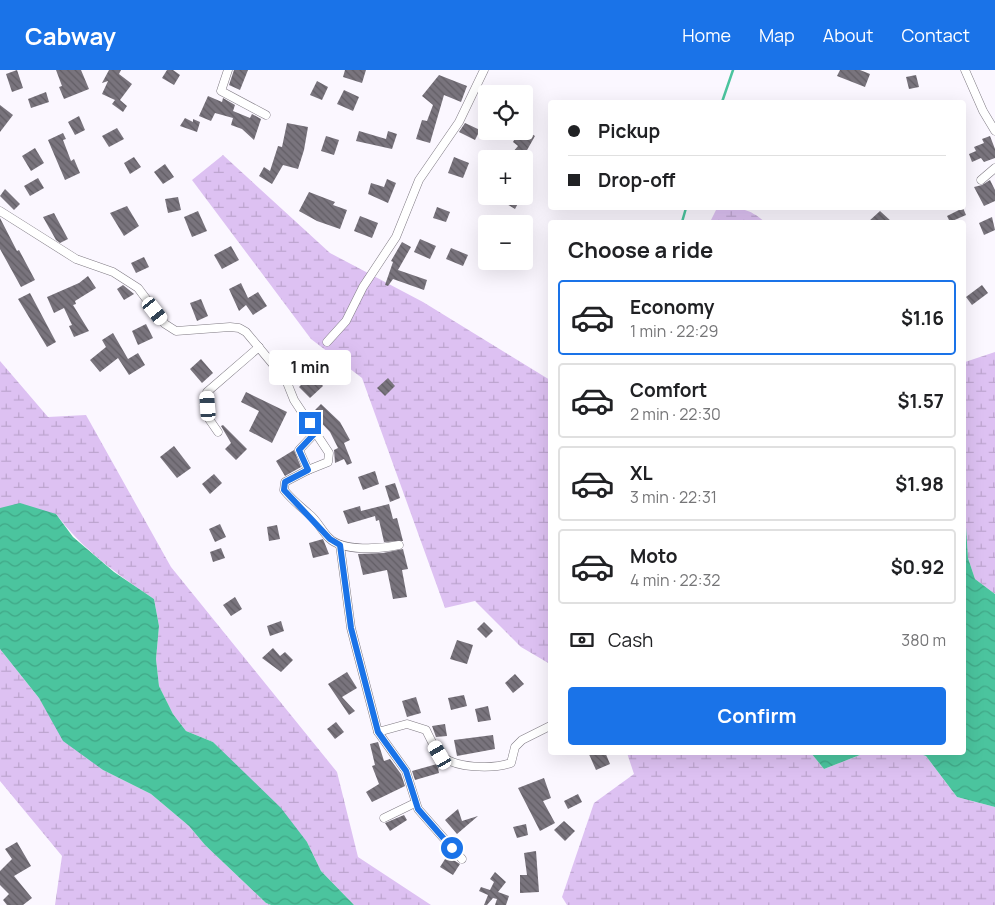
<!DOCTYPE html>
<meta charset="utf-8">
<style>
body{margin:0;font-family:Manrope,sans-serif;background:#f6f6f6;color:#202124;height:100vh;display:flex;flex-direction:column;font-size:19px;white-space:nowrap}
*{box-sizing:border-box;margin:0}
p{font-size:16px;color:#757577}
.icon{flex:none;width:28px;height:28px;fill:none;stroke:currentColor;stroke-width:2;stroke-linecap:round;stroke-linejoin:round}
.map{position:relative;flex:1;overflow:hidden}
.details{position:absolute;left:548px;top:150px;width:418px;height:535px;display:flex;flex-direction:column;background:#fff;border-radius:5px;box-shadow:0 5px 20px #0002}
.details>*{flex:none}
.top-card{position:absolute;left:548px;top:30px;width:418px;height:110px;border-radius:5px;box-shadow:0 5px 20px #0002;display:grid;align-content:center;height:110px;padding:0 20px;background:#fff}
.fabs{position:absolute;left:478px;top:15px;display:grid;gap:10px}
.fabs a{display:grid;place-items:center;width:55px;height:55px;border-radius:5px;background:#fff;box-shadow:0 5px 20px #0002;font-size:25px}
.end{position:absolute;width:22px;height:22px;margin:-11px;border:6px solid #1a73e8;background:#fff;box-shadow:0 0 0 2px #fff}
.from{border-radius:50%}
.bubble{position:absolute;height:35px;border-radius:5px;background:#fff;box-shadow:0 5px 20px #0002;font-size:16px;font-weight:700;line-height:35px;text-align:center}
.car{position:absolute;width:15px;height:30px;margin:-15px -8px;border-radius:6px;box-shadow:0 0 4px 1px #0007;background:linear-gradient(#fff 24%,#345 0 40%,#fff 0 76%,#345 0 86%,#fff 0)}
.top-card b{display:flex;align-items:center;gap:18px;height:48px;font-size:19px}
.top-card b+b{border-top:1px solid #e0e0e0}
.top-card i{width:12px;height:12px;background:#202124}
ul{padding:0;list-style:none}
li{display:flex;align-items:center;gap:15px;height:75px;margin:0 10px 8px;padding:0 10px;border:2px solid #e0e0e0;border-radius:5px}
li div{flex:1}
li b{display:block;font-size:19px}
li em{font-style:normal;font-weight:700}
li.current{border-color:#1a73e8}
li>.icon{width:45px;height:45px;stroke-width:1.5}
h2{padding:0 20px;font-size:22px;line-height:60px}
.pay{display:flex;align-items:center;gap:12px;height:55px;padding:0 20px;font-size:19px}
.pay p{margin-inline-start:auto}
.cta{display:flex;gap:10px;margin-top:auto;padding:10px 20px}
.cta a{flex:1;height:58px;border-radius:5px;background:#1a73e8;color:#fff;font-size:20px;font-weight:700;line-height:58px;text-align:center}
header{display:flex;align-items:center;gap:30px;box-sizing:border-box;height:70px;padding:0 25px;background:#1a73e8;color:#fff}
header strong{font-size:24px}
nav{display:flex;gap:28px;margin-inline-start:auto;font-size:18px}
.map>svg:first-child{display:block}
.wetland{fill:url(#wetland-marsh)}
.water{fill:url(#water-waves)}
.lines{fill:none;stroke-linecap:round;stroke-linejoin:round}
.stream{stroke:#4bc49e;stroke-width:2.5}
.building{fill:url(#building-back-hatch)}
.minor-casing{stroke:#7f7a83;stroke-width:9}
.minor{stroke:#fff;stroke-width:8}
.route{stroke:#1a73e8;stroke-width:6}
</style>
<header>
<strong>Cabway</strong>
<nav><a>Home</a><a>Map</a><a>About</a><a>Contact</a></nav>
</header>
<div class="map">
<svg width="995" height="835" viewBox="0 0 995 835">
<defs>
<pattern id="wetland-marsh" width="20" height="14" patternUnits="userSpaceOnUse" patternTransform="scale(1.25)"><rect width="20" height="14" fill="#ddc1f2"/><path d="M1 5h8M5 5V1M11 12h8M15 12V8" fill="none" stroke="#bda5cf"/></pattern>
<pattern id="water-waves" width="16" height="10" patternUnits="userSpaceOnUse" patternTransform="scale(1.25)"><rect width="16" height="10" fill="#4bc49e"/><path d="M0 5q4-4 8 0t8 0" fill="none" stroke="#40a787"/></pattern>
<pattern id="building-back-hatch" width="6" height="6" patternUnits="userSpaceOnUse" patternTransform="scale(1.25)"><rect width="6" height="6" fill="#79747d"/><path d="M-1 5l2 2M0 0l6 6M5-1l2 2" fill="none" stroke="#625e65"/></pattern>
</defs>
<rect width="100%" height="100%" fill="#fbf7ff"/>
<g class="wetland">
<polygon points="223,85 330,183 423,232 550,310 550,594 521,577 475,531 445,538 362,308 311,269 192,110"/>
<path d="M717,138c23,0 30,-1 48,14h-55z"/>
<polygon points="995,282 995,524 975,509 968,488 965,443 962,440 962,293"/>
<path d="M0,291l48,56 38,-2 85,152 166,205 21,85 73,48h-77l-3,-3 -30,-31 -14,-29 -94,-100 -27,-11 -13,-17 -14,-28 -3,-27 3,-33 -5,-27c-37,-25 -71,-49 -98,-85l-56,-6z"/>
<polygon points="0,579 39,628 51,648 103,700 151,724 189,756 205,775 266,833 271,835 55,835 62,786 0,711"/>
<polygon points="627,683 811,683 824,699 865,683 917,683 926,686 957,727 995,737 995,835 567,835 562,827 594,733 634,704"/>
</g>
<g class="water">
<polygon points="20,433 56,444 73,467 114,502 154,529 159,556 156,589 159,616 173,644 186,661 213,672 281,738 307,772 321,801 354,835 271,835 266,833 205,775 189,756 151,724 103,700 63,671 39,628 0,579 0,438"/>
<polygon points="963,440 965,442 968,488 975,509 995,524 995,737 957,727 926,686 917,683 962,682"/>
<polygon points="811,683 865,683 824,699"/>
</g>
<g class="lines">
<g class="stream">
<polyline points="722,32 733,0"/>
<polyline points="682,152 686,138"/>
</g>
</g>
<g class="building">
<polygon points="17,0 23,18 12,22 6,4"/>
<polygon points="56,0 81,0 89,19 64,29 59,17 62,16"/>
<polygon points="109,0 121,0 119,4 132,14 120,30 127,36 123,42 112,34 115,30 102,24 108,11 102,13"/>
<polygon points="167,0 173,0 180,5 174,15 162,8"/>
<polygon points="234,0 248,0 240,20 229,15"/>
<polygon points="345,0 366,0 362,13 343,7"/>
<polygon points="840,0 860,0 870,4 865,17 837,6"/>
<polygon points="439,5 467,16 461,32 444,25 430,73 416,69 422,50 427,51 433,35 422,26"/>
<polygon points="916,5 919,17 909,19 906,7"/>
<polygon points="317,11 328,17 322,30 310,25"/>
<polygon points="344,20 359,27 353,41 337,34"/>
<polygon points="46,22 49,32 31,38 28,29"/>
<polygon points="208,26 222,32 223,28 235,35 233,41 250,48 252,44 261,49 254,70 242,59 231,55 233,48 215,43 211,51 199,46"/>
<polygon points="0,35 13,45 0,62"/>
<polygon points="79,46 85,60 75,65 68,52"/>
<polygon points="185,48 193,52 193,49 200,52 197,62 180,56"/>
<polygon points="287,53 308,57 304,80 298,99 283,95 272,114 259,106 264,97 270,101 278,76 282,77"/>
<polygon points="465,53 480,60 475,70 459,62"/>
<polygon points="117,58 124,69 109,77 102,66"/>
<polygon points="359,61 386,69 388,61 397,64 392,79 356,71"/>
<polygon points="519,61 527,61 535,66 522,89 507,89 518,76 513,72"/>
<polygon points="63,63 66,69 63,70 71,91 74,89 80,103 65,110 48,70"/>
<polygon points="326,66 339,70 334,85 321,81"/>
<polygon points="990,66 995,79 995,88 984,92 981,88 972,92 969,84 976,81 974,77 984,73 982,69"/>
<polygon points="35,78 44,93 31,101 22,86"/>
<polygon points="134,87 141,97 130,104 124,93"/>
<polygon points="454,87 469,93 463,108 448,103"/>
<polygon points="165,94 174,107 163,114 154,102"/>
<polygon points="38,108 44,118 30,126 24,116"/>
<polygon points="387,109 396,113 388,133 368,124 371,113 384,117"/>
<polygon points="990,110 995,120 995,131 984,136 974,117 982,115"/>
<polygon points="5,119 20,134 14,140 0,126"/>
<polygon points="309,122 335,132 333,135 347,140 340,159 317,151 299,141"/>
<polygon points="493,126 522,126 515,139"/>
<polygon points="178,127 181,140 168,143 165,129"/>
<polygon points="127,136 139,156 124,166 110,143"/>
<polygon points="437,137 450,142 446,152 433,148"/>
<polygon points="963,138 966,145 950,152 947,146"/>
<polygon points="198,141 207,161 192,167 184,147"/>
<polygon points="880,141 892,152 868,152"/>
<polygon points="54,143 68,169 60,173 56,170 43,147"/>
<polygon points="360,146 378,153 372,168 354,161"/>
<polygon points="992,147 995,160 984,165 979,153"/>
<polygon points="0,148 17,181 19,180 35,210 21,217 0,179"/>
<polygon points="420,169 436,176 430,189 414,182"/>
<polygon points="402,172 411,177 398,200 427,210 424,220 393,209 388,216 385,215 393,192 391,191"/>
<polygon points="231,176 239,190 222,199 214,185"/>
<polygon points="451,178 468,185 463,196 446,189"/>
<polygon points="144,187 149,197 136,203 131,193"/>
<polygon points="88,206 96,218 75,231 76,234 73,235 89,261 74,267 69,256 72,255 64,238 54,243 47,227 79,213"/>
<polygon points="241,213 248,228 258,222 267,236 253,245 246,235 239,241 229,219"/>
<polygon points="123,215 134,224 124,230 117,219"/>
<polygon points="982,215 988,223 972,235 966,227"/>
<polygon points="30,223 56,272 47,277 18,229"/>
<polygon points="201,229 208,246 197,251 190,233"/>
<polygon points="146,254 153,268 138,275 132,261"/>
<polygon points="113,263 128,289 138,283 145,295 129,305 118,288 100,302 90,290 106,277 102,270"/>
<polygon points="201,289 213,303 202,313 190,299"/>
<polygon points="312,304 323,316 310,328 299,317"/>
<polygon points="388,308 395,316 385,326 377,318"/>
<polygon points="246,322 287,342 272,373 249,361 259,341 241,332"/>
<polygon points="321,334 340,352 350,370 344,373 352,393 347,395 344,389 335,393 334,380 338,378 330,362 312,343"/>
<polygon points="223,355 247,379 236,390 225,379 231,373 221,356"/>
<polygon points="174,376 191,398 177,408 160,387"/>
<polygon points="294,380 301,397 285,406 276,391"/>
<polygon points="375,401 379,414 363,420 358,407"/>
<polygon points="214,404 222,413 210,424 202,414"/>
<polygon points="395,413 400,428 390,432 385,416"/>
<polygon points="389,434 393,449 397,448 403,471 384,472 379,450 376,451 375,446 348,454 343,441 360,436 361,441"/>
<polygon points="220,454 226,467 215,472 209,459"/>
<polygon points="277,455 280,469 269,471 267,457"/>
<polygon points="323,469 329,484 313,488 309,473"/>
<polygon points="221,478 225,488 213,492 210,482"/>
<polygon points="403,479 408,499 402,500 407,527 393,529 387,500 363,505 358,484 383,483"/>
<polygon points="235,527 242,539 231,546 223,535"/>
<polygon points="281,551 284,561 270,566 267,556"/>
<polygon points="484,552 493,561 486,568 477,559"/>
<polygon points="457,570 473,575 467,594 450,589"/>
<polygon points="273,578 280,586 285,582 293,590 281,602 262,588"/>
<polygon points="347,602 357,618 342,627 355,641 349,645 328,614"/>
<polygon points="515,604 524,614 513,623 505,613"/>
<polygon points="464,625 467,636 451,640 448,628"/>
<polygon points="416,627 421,643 407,647 402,631"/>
<polygon points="488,636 491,650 478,652 475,639"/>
<polygon points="336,652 344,662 335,669 327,659"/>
<polygon points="445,654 447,666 436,667 432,656"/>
<polygon points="493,665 495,679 457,686 454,670"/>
<polygon points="378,672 384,691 390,689 401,704 405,716 372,732 366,722 379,714 372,696 375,695 370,674"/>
<polygon points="588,682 605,682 610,694 596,700"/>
<polygon points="437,694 439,703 415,710 412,701"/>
<polygon points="544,708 551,728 543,731 555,753 540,761 518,718"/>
<polygon points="578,724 582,732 568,739 564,731"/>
<polygon points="458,739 462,751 478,746 457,764 445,750"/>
<polygon points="404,745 407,750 390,761 385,753"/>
<polygon points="564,751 575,761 565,771 554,760"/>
<polygon points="526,754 528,765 517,768 513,757"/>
<polygon points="17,772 31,796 14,806 32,828 23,835 7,835 3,830 9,824 0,815 0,801 12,789 5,779"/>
<polygon points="536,781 539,822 520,823 520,805 527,805 524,783"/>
<polygon points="447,786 460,794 453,805 440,797"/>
<polygon points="495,802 506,812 498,822 509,826 506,835 495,835 497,829 493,828 487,835 484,835 488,825 479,821 481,817 490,820 494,812 490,809"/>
</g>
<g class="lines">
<g class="minor-casing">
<g id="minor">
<polyline points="228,0 221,21 266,45"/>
<polyline points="965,0 983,41 995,61"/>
<polyline points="981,110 995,98"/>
<polyline points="0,141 76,189 113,202 138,218 165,254 176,261 230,257 239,258 246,262 286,310 294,330 329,383 328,392 308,400"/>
<polyline points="327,272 346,251 363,217 396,167 419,110 459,52 484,0"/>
<polyline points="218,362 209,349 207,322 259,277"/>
<path d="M316,362l-17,18 9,20 -23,12 -1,8c8,10 16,16 25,24 8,6 12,16 20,24 14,14 52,11 70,7"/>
<path d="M340,475l11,83 27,104 29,-8 19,6c4,8 8,18 14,24 13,15 53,15 71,9l4,-16 7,-7 28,-14"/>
<polyline points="378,662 406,701 418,739 462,789"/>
<polyline points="384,748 415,733"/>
</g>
</g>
<use href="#minor" class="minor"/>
</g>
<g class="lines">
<polyline class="route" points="310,353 316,362 299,380 308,400 285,412 284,420 330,469 340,475 351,558 378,662 406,701 418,739 452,778"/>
</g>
</svg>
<div class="fabs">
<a><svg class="icon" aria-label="locate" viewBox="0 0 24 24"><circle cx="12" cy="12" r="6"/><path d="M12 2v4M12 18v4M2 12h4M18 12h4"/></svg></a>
<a>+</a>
<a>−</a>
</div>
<i class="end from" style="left:452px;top:778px"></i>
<i class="end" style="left:310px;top:353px"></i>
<div class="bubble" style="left:269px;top:280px;width:82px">1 min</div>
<i class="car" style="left:155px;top:241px;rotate:142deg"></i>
<i class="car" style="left:208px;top:336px;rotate:356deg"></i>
<i class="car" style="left:440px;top:685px;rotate:330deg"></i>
<div class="top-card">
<b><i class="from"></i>Pickup</b>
<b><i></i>Drop-off</b>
</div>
<section class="details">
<h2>Choose a ride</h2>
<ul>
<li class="current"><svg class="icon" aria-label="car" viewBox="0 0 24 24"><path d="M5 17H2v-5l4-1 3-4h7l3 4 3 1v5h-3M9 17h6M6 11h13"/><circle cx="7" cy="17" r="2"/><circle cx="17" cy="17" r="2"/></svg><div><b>Economy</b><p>1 min · 22:29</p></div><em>$1.16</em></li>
<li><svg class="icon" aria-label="car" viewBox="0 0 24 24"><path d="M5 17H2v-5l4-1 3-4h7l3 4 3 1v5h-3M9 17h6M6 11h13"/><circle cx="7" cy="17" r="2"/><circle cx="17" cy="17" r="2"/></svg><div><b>Comfort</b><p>2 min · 22:30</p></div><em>$1.57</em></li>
<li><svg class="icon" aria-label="car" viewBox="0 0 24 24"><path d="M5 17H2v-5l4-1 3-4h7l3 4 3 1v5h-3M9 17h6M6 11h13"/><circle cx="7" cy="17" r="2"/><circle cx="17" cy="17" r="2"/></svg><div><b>XL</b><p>3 min · 22:31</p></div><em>$1.98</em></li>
<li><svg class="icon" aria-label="car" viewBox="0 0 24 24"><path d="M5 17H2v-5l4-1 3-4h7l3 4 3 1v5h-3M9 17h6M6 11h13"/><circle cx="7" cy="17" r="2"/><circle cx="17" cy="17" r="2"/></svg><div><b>Moto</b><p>4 min · 22:32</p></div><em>$0.92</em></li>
</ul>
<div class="pay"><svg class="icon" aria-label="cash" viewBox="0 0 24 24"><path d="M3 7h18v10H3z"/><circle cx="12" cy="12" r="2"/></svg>Cash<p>380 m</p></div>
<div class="cta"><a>Confirm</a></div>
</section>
</div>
